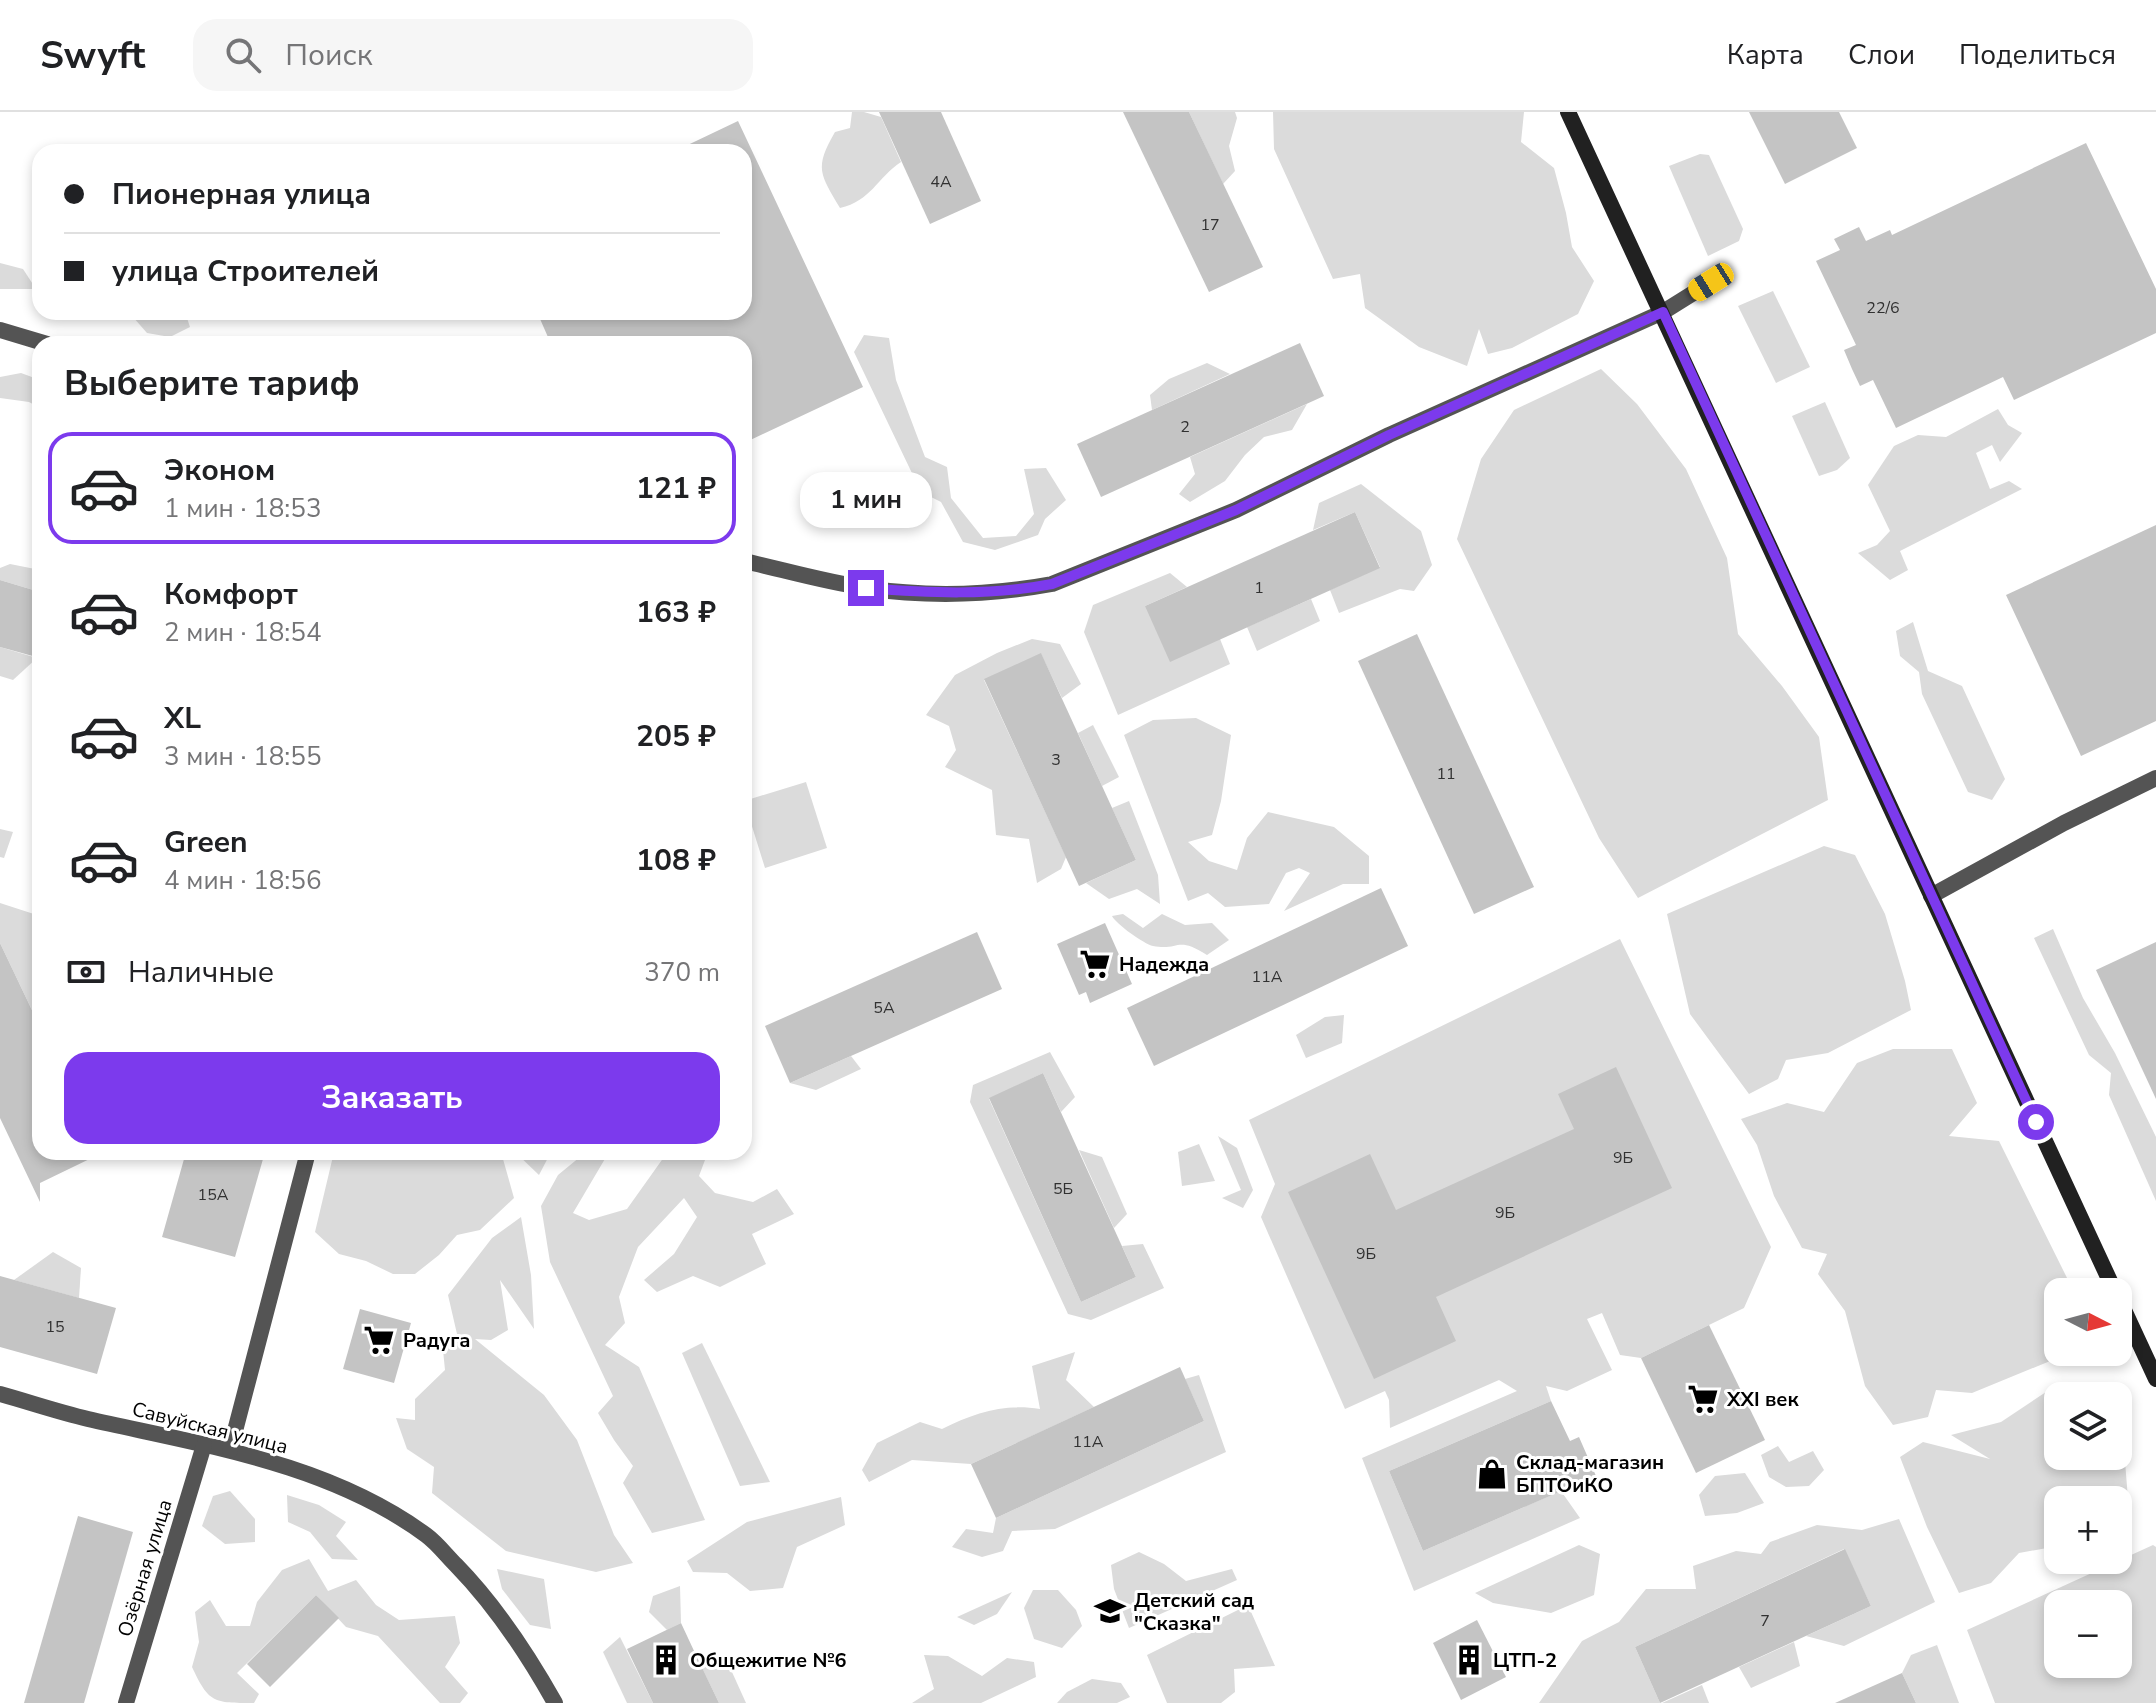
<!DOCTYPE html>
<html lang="ru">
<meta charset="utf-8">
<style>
body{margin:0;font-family:"Nunito Sans",sans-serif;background:#f6f6f6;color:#202124;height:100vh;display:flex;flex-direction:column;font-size:30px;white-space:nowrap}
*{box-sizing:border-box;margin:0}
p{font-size:26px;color:#757577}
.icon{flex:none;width:44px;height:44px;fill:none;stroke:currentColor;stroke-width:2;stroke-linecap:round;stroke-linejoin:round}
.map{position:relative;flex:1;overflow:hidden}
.drawer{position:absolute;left:32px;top:224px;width:720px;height:824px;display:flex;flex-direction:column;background:#fff;border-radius:24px;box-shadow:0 4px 12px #0003}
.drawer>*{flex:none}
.guide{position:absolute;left:32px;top:32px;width:720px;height:176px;border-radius:24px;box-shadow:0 4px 12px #0003;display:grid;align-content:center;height:176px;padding:0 32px;background:#fff}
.needle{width:52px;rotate:96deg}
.buttons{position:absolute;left:2044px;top:1166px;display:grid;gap:16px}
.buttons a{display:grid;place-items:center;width:88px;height:88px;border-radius:16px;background:#fff;box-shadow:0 4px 12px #0003;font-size:40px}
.end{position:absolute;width:36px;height:36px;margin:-18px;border:10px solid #7c3aed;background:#fff;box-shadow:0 0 0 4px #fff}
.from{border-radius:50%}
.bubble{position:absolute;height:56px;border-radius:24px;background:#fff;box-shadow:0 4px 12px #0003;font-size:26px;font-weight:700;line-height:56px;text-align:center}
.car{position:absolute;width:24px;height:48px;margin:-24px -12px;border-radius:10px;box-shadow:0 0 6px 2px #0007;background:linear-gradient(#f5c518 24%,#345 0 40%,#f5c518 0 76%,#345 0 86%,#f5c518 0)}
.guide b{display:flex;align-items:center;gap:28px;height:76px;font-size:30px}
.guide b+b{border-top:2px solid #e0e0e0}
.guide i{width:20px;height:20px;background:#202124}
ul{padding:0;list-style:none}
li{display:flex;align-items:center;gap:24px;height:112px;margin:0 16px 12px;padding:0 16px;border:4px solid transparent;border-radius:24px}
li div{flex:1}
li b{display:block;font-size:30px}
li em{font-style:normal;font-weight:700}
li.selected{border-color:#7c3aed}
li>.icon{width:72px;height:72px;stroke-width:1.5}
h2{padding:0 32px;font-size:36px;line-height:96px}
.pay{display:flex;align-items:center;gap:20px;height:88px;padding:0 32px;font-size:30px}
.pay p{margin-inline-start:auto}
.cta{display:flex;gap:16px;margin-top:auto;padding:16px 32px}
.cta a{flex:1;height:92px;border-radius:24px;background:#7c3aed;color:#fff;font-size:32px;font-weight:700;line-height:92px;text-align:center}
header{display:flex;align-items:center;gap:48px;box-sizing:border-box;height:112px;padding:0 40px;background:#fff;border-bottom:2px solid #e0e0e0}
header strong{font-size:38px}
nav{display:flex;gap:44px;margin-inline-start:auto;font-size:28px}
.search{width:560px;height:72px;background:#f6f6f6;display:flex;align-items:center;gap:20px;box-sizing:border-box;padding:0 28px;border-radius:24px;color:#757577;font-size:30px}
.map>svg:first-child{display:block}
.green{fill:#dbdbdb;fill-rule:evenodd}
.building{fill:#c4c4c4}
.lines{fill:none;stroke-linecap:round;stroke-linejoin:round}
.minor{stroke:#545454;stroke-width:16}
.secondary{stroke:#212121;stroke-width:16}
.route{stroke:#7c3aed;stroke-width:10}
.labels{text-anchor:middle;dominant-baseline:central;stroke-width:6;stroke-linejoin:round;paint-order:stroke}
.number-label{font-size:16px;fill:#313131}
.poi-label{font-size:20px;font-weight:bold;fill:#000;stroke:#fff;text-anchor:start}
.street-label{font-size:20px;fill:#000;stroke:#fff}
</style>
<header>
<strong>Swyft</strong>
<div class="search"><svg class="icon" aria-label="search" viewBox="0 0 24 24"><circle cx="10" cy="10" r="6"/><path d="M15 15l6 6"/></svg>Поиск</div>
<nav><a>Карта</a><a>Слои</a><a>Поделиться</a></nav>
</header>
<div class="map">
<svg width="2156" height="1591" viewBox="0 0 2156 1591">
<rect width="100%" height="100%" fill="#fff"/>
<g class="green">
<path d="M852,0h12l17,5 20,45c-24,16 -30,39 -61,46 -20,-34 -26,-40 -5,-76l15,-4z"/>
<polygon points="1189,0 1235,0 1237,6 1229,34 1235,59 1223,72"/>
<polygon points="1273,0 1524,0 1521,30 1554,56 1566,101 1572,135 1594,169 1578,202 1512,236 1488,242 1479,217 1467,254 1419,235 1365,196 1360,162 1333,167 1274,37"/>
<polygon points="1700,42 1709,43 1743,117 1739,129 1708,144 1669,54"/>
<polygon points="0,151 23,157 36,177 0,177"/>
<polygon points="1773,179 1810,255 1776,271 1738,194"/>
<polygon points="94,200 185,200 190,215 170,225 147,221 133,205 117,208"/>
<polygon points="864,223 889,226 896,268 925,345 947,355 951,386 983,426 1016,424 1034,402 1024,357 1046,356 1066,388 1045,407 1038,423 995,438 963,430 941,390 921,380 854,240"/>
<polygon points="1207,251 1230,262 1152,298 1150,283 1169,267"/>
<polygon points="1601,257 1637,292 1686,357 1727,446 1738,522 1782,574 1819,625 1828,688 1638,786 1599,726 1457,427 1481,347 1514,298"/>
<polygon points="21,261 40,268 40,296 29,290 0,286 0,265"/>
<polygon points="1825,290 1850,346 1837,358 1819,364 1792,304"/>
<polygon points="1307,292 1292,318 1264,325 1245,343 1225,369 1190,390 1179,382 1195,362 1190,345"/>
<polygon points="1998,297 2008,313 2022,321 2000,350 1992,333 1976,341 1990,377 2009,369 2022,377 1900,439 1908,458 1890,468 1858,441 1877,433 1890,419 1868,373 1894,334 1918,323 1946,325"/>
<polygon points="1361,372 1421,419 1432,453 1414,479 1400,477 1339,501 1330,478 1380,455 1355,400 1313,418 1319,391"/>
<polygon points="10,452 35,457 40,480 0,468 0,456"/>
<polygon points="1170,461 1187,475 1145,494 1220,527 1230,552 1118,603 1084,520 1093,493"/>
<polygon points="1311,487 1320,509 1257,539 1247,515"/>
<polygon points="1913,510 1928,559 1962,574 2005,667 1992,688 1968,680 1922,582 1919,560 1900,544 1896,519"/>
<polygon points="1032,527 1060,532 1081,572 1062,586 1041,542 984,568 1066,745 1061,757 1037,771 1029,727 996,723 992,678 945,655 956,638 949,614 926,603 955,563 997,541"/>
<polygon points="0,535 37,546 13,568 0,564"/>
<polygon points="1196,606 1231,623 1221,689 1212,723 1188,730 1209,749 1237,758 1247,726 1268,700 1334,715 1369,744 1369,772 1343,772 1284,799 1310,761 1299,756 1286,761 1269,792 1225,795 1208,781 1188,789 1124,623 1153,608"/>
<polygon points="1093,613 1119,665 1102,674 1078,621"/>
<polygon points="806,670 827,736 765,756 744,689"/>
<polygon points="1129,689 1158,763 1160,792 1137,777 1109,787 1086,771 1136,748 1112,696"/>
<polygon points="0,717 13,720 4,746 0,745"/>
<polygon points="1824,734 1855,743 1885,802 1905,869 1911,898 1828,941 1786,948 1778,967 1749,982 1690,902 1667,802"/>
<polygon points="0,791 40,804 40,915 0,831"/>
<path d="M1123,802l20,14 19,-14 23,11 27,-2 17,17 -22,15c-31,-20 -27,-4 -54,-9 -9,-2 -37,-22 -41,-30z"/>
<polygon points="2053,817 2083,886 2115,941 2156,1025 2156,1089 2109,983 2111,961 2089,943 2034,826"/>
<polygon points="1620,827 1771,1135 1744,1196 1641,1246 1620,1243 1602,1201 1587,1207 1612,1258 1567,1279 1546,1274 1551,1289 1389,1359 1423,1439 1561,1379 1580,1406 1414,1479 1362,1346 1517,1279 1499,1268 1390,1316 1389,1288 1385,1279 1345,1297 1261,1105 1275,1072 1249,1008"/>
<polygon points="1344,903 1342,931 1306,946 1296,923 1325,905"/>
<polygon points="1893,937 1952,937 1977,991 1949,1024 1999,1029 2074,1180 2058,1180 2058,1240 2072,1240 1972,1281 1936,1278 1928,1305 1893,1313 1865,1274 1845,1199 1818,1162 1827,1142 1802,1136 1774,1084 1757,1033 1741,1007 1787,991 1824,1000 1857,951"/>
<polygon points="1050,940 1075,985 1061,1000 1043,961 989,987 1081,1190 1136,1165 1122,1134 1143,1132 1164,1176 1091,1208 1068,1202 970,990 973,973"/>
<polygon points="851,944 861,957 816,978 790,971"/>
<polygon points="1218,1024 1237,1036 1253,1078 1243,1096 1222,1086 1241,1078"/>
<polygon points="1199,1032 1215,1069 1182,1074 1178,1040"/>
<polygon points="1079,1038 1102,1045 1127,1102 1114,1116"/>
<polygon points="334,1040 501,1040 514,1086 480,1118 457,1123 439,1143 415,1162 393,1162 366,1149 339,1142 315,1120"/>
<polygon points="515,1040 551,1040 539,1063"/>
<polygon points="586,1040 609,1040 573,1101 589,1108 627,1097 664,1045 663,1040 708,1040 699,1064 715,1081 753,1090 777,1077 794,1102 752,1122 766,1152 720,1175 693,1164 657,1180 644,1168 674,1142 697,1105 684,1086 638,1135 619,1185 625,1211 605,1233 639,1255 705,1408 652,1421 623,1371 633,1354 614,1328 598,1301 613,1284 550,1150 541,1094 558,1063"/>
<polygon points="521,1105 531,1163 534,1217 500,1168 508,1218 491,1228 475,1227 544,1283 577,1328 614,1423 633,1451 596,1460 506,1439 432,1381 434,1355 407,1337 396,1306 415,1308 415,1287 445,1258 442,1228 457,1222 448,1183 492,1126"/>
<polygon points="53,1140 81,1156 79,1186 14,1168"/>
<polygon points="702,1231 770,1370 740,1374 682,1241"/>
<path d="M1075,1240l-9,28 28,27 -123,57 -59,-4 -43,22 -7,-12 15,-27 43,-21 22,7c32,-16 62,-26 98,-20l-8,-43z"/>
<polygon points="1199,1263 1226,1340 1055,1417 1012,1419 1003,1439 982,1445 952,1435 966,1417 993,1421 996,1406 1204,1309 1185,1267"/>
<polygon points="2052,1276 2089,1278 2096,1284 2058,1284 2058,1344 2118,1344 2125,1349 2129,1400 2118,1406 2118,1388 2058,1388 2058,1434 2019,1441 1991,1471 1959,1481 1927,1415 1900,1345 1923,1330 1990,1347 1951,1323 2001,1310"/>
<polygon points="1778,1334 1789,1350 1813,1339 1824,1358 1809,1374 1786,1375 1769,1365 1761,1343"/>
<polygon points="1745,1361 1764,1391 1737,1401 1705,1404 1699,1383 1715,1364"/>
<polygon points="230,1379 255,1407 255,1430 225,1432 202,1414 213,1384"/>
<polygon points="287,1383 319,1393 346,1410 336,1424 358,1448 332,1447 310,1420 288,1410"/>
<polygon points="841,1385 845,1413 797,1435 783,1476 750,1479 727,1461 693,1460 687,1449 747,1410"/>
<polygon points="1899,1407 1935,1490 1844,1534 1806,1524 1871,1494 1844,1437 1635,1535 1660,1591 1539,1591 1582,1529 1619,1510 1646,1477 1696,1477 1693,1454 1736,1439 1761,1442 1770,1430 1817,1413 1862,1418"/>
<polygon points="1579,1433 1600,1442 1594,1483 1551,1501 1493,1491 1475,1481"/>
<path d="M2153,1433l3,2v156h-161l-28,-73zM2118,1492v60h-60v-60z"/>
<polygon points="1139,1440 1164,1452 1186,1469 1232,1457 1237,1468 1129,1516 1114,1477 1111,1453"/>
<path d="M309,1447l19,32 28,-11 20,25 23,15 56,-4 5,27 -15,24 23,26 -8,10h-20l-62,-67 -32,-9 -30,-32 -79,78 22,21 -5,9c-41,0 -45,0 -62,-36l7,-25 -4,-30 15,-12 16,26h24l7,-24 25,-32z"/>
<polygon points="497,1457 544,1467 551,1517 530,1513 502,1477"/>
<polygon points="680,1474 681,1511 667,1518 649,1500 653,1484"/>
<polygon points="1033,1478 1058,1478 1076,1498 1082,1514 1062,1536 1034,1527 1024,1496"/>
<polygon points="1012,1480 997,1502 974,1513 957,1505"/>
<polygon points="1248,1493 1275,1554 1234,1557 1235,1580 1221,1591 1167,1591 1147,1543"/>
<polygon points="620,1525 653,1591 627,1591 603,1540"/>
<polygon points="1794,1530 1800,1554 1751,1576 1739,1555"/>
<polygon points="1937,1533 1959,1591 1916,1591 1902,1561 1911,1543"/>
<polygon points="924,1543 948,1544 982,1564 1007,1546 1034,1550 1036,1565 981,1591 912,1591 934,1577"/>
<polygon points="727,1549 746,1591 719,1591 702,1556"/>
<polygon points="1092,1567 1121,1571 1130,1585 1117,1591 1057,1591 1067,1580"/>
<polygon points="1702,1573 1709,1591 1662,1591"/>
</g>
<g class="building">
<polygon points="879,0 941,0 981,89 930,112"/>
<polygon points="1123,0 1189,0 1263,155 1209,180"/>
<polygon points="1749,0 1839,0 1857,36 1785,72"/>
<polygon points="738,9 863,275 744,331 744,232 551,232 537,200 744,200 744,40 673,40"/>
<polygon points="2086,31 2156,177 2156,221 2014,288 2003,265 1896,316 1873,268 1860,274 1852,257 1844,238 1856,233 1816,149 1840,138 1834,127 1859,115 1866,129 1890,118 1892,123"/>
<polygon points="1300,231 1324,284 1101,385 1077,332"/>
<polygon points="1355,400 1380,456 1170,550 1145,494"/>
<polygon points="2156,413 2156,609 2081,644 2006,483"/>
<polygon points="0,468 40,480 40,546 0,535"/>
<polygon points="1417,522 1534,775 1474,802 1358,549"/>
<polygon points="1041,541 1136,748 1079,774 984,567"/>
<polygon points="1381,776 1408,834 1154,954 1127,896"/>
<polygon points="1105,811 1132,872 1090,891 1086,880 1079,883 1057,832"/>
<polygon points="977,820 1002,877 790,971 765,914"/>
<polygon points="2156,830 2156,987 2096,858"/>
<polygon points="0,831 40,915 40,1040 104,1040 40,1071 40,1090 0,1006"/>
<polygon points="1616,955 1672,1076 1436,1185 1456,1229 1374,1267 1288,1080 1370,1042 1396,1098 1574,1017 1558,982"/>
<polygon points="1043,961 1136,1165 1081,1190 989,986"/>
<polygon points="186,1040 265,1040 235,1145 162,1125"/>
<polygon points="0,1164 116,1196 97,1262 0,1235"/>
<polygon points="360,1197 411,1211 394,1271 343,1257"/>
<polygon points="1709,1213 1765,1328 1696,1361 1641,1246"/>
<polygon points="1180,1255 1204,1309 996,1406 971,1352"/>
<polygon points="1551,1289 1570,1329 1579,1325 1596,1364 1423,1439 1389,1359"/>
<polygon points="78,1404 133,1420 84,1591 24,1591"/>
<polygon points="1845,1437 1871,1494 1660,1591 1635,1535"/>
<polygon points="316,1483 339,1506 270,1575 247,1552"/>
<polygon points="1477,1508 1506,1565 1461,1588 1433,1531"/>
<polygon points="681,1511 695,1541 719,1591 653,1591 627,1537"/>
<polygon points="1902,1561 1916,1591 1835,1591"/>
</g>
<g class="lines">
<g class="minor">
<polyline points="0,218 47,232"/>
<path d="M744,449c40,9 81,21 122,27 60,9 126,7 186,-4l184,-74 153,-75 274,-123 48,-30"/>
<polyline points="1931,784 2064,711 2156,666"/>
<path d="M0,1282c29,8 58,18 88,25 114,26 240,44 338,116 11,8 20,20 30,30 40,41 71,88 99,138"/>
<polyline points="230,1338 308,1040"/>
<polyline points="126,1591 204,1333"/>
</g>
<g class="secondary">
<polyline points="1568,0 2115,1180"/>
<polyline points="2118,1185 2156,1267"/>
</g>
</g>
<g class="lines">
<path class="route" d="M866,476c62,5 124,8 186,-4l184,-74 153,-75 274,-123 373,810"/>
</g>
<defs>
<g id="supermarket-bare" transform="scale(2.4)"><path d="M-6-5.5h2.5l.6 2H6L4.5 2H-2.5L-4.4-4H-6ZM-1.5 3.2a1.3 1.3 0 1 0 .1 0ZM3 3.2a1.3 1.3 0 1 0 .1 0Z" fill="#000" stroke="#fff" stroke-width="2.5" paint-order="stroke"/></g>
<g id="shop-bare" transform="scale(2.4)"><path d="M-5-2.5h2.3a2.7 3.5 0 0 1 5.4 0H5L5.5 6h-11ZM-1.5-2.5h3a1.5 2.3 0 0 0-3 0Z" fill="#000" stroke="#fff" stroke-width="2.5" paint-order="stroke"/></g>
<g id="school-bare" transform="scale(2.4)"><path d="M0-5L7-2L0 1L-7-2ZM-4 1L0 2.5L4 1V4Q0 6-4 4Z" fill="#000" stroke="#fff" stroke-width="2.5" paint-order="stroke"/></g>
<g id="building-bare" transform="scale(2.4)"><path d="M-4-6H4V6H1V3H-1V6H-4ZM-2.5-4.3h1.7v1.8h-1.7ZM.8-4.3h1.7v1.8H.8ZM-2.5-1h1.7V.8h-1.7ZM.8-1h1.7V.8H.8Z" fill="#000" stroke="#fff" stroke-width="2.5" paint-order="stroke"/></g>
</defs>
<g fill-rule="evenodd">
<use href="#supermarket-bare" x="1095" y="852"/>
<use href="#supermarket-bare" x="379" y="1228"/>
<use href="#supermarket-bare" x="1703" y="1287"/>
<use href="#shop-bare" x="1492" y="1362"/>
<use href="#school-bare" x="1110" y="1499"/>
<use href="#building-bare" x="666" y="1548"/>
<use href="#building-bare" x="1469" y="1548"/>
</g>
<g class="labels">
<g class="number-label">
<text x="941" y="70">4А</text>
<text x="1210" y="113">17</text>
<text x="1883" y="196">22/6</text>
<text x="1185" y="315">2</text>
<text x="1259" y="476">1</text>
<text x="1056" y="648">3</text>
<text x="1446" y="662">11</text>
<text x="1267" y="865">11А</text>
<text x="884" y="896">5А</text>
<text x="1623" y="1046">9Б</text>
<text x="1063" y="1077">5Б</text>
<text x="213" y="1083">15А</text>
<text x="1505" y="1101">9Б</text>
<text x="1366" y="1142">9Б</text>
<text x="55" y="1215">15</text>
<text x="1088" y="1330">11А</text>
<text x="1765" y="1509">7</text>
</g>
<g class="poi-label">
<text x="1119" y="852">Надежда</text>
<text x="403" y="1228">Радуга</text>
<text x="1727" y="1287">XXI век</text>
<text x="1516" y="1350">Склад-магазин<tspan x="1516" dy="23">БПТОиКО</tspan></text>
<text x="1134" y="1488">Детский сад<tspan x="1134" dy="23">"Сказка"</tspan></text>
<text x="690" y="1548">Общежитие №6</text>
<text x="1493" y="1548">ЦТП-2</text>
</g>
<g class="street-label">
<text transform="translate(210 1316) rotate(14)">Савуйская улица</text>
<text transform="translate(145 1456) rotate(-73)">Озёрная улица</text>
</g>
</g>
</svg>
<div class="buttons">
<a><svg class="needle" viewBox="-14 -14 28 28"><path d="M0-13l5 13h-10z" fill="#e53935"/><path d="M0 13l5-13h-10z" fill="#757577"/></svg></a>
<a><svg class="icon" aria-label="layers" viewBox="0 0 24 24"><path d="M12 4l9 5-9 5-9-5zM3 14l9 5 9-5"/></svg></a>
<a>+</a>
<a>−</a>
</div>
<i class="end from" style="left:2036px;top:1010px"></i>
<i class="end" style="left:866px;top:476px"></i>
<div class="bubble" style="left:800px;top:360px;width:132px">1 мин</div>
<i class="car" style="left:1711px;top:170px;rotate:238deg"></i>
<div class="guide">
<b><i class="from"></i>Пионерная улица</b>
<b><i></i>улица Строителей</b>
</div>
<section class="drawer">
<h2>Выберите тариф</h2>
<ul>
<li class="selected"><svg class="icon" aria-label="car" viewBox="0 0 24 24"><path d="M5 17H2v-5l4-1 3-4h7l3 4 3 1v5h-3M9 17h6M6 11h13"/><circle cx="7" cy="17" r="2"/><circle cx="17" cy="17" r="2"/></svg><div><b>Эконом</b><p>1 мин · 18:53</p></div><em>121 ₽</em></li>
<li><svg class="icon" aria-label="car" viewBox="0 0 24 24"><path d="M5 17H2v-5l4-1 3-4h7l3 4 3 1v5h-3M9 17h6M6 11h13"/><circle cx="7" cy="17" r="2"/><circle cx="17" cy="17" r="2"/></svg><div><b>Комфорт</b><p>2 мин · 18:54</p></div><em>163 ₽</em></li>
<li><svg class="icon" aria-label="car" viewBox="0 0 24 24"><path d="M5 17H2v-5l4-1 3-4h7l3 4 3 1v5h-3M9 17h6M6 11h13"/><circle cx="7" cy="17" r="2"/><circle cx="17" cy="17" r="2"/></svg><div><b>XL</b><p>3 мин · 18:55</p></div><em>205 ₽</em></li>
<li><svg class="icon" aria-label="car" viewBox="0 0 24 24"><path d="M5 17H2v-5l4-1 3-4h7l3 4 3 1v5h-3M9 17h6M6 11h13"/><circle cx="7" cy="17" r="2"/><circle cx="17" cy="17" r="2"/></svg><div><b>Green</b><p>4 мин · 18:56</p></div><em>108 ₽</em></li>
</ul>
<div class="pay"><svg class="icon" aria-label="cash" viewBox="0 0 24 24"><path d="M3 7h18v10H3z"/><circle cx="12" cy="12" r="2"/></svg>Наличные<p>370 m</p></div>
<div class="cta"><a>Заказать</a></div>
</section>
</div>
